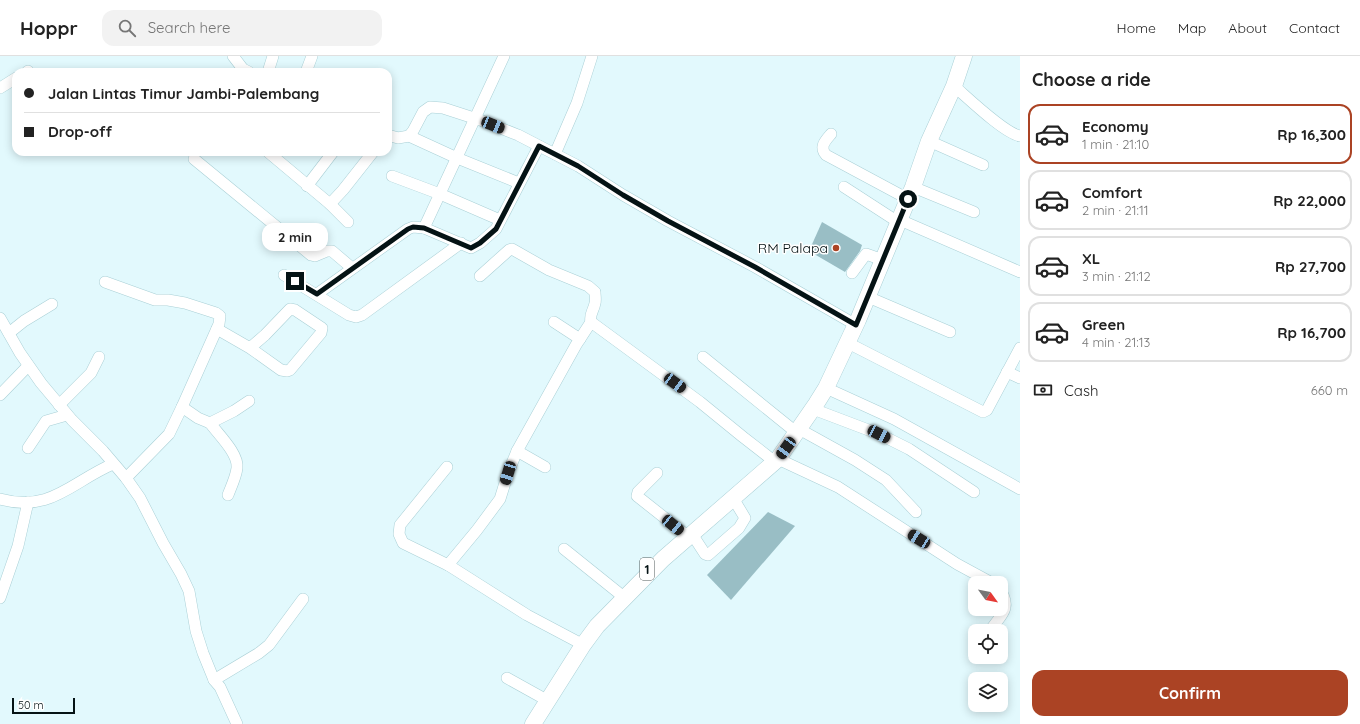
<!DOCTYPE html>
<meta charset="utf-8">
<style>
body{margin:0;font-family:Quicksand,sans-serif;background:#f2f2f2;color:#222;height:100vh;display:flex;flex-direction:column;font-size:15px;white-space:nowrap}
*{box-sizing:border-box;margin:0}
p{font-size:13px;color:#767676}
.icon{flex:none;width:22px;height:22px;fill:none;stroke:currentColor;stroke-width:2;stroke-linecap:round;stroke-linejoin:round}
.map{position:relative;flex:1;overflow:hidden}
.sheet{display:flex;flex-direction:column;background:#fff;width:340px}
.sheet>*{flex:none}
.hud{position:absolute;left:12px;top:12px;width:380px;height:88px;border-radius:12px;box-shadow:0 2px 10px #0003;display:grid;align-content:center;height:88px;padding:0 12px;background:#fff}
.needle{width:26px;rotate:123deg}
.fabs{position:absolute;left:968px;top:520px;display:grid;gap:8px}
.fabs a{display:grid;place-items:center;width:40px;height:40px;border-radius:8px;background:#fff;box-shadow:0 2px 10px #0003;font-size:20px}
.scale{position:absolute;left:12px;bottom:10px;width:63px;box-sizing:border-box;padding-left:4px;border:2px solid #051315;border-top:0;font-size:11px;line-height:14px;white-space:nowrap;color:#051315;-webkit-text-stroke:3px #fff;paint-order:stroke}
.end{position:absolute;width:18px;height:18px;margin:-9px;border:5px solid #051315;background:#fff;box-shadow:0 0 0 2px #fff}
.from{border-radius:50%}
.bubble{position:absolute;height:28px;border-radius:12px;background:#fff;box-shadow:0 2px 10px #0003;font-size:13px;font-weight:800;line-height:28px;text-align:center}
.car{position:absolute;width:12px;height:24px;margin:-12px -6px;border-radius:5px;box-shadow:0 0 3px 1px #0007;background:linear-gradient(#222 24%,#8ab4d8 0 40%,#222 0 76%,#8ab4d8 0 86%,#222 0)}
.hud b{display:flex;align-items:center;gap:14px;height:38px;font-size:15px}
.hud b+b{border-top:1px solid #e0e0e0}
.hud i{width:10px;height:10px;background:#222}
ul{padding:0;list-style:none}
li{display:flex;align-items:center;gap:12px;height:60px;margin:0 8px 6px;padding:0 4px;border:2px solid #e0e0e0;border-radius:12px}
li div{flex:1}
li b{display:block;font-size:15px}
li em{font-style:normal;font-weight:800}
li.current{border-color:#ab4324}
li>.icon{width:36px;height:36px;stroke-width:1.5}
h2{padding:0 12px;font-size:18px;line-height:48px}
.pay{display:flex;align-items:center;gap:10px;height:44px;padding:0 12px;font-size:15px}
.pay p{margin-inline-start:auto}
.action{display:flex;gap:8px;margin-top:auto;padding:8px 12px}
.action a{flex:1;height:46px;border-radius:12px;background:#ab4324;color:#fff;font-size:16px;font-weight:800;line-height:46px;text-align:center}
header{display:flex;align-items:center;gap:24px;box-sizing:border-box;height:56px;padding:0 20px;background:#fff;border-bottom:1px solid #e0e0e0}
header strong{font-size:19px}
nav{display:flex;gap:22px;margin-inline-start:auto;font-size:14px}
.search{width:280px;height:36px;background:#f2f2f2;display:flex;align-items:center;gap:10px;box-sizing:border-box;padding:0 14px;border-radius:12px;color:#767676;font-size:15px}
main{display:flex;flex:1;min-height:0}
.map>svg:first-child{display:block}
.building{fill:#99bec5}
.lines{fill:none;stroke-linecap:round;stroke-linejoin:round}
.minor-casing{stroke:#aad0d6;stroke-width:12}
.highway-casing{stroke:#aad0d6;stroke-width:17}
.minor{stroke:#fff;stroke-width:11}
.highway{stroke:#fff;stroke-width:16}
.route{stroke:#051315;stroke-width:5}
.poi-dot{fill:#ab4324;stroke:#fff;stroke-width:1.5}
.labels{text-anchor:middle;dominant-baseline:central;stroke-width:3;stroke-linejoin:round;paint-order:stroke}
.shield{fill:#fff;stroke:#505a5b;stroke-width:1}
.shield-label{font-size:13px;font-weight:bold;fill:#051315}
.poi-label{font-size:14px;fill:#051315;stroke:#fff;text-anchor:end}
</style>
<header>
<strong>Hoppr</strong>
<div class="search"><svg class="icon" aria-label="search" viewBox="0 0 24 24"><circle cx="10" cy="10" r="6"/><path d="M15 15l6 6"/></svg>Search here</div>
<nav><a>Home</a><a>Map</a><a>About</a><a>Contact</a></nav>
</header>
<main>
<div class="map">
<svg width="1020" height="668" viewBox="0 0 1020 668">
<rect width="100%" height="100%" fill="#e2f9fd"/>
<g class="building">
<polygon points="822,166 862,189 860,195 845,216 809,195"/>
<polygon points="768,456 795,470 731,544 707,519"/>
</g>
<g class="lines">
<g class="minor-casing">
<g id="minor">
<polyline points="233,0 243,13 249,16"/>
<polyline points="27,16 28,15"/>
<polyline points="268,16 273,0"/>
<polyline points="306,16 312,0"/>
<path d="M954,30c14,12 50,47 66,50"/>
<polyline points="0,32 16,22"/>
<path d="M831,78c-6,7 -12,13 -5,21l82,44"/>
<polyline points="388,79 398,82 409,80 413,75 423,56 430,51 443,52 480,64 518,79 578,110 623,139 668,165 755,211 856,269"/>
<polyline points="409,80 457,102 519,127"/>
<polyline points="929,85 983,109"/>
<polyline points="268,96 330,148 348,166"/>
<polyline points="555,98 577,47 592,0"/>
<polyline points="194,103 311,199 315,200 327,195 332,195 352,212"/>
<polyline points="392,120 440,138 500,164"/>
<polyline points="307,130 333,96"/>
<polyline points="844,131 898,166"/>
<polyline points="913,131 974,156"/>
<polyline points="330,148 343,134 373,96"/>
<polyline points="900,164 1020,216"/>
<polyline points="424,172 504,0"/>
<polyline points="852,217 866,198 883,204"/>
<polyline points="284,219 349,259 356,261 362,259 461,187"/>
<path d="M480,220l29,-26 3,-1 37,21 39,16 7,6c0,4 1,8 0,11 -1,7 -6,11 -4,19"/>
<polyline points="105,226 155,244 168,244 185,247 216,257 220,260 219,268 182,351"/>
<polyline points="317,238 408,173 413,171 424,172 471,192 480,187 496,173 539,90"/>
<polyline points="868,241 950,276"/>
<polyline points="0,262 20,297 41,327 72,364 103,395 126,422 140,442 163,487 181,518 189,535 196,575 203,597 214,624 220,631 237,668"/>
<polyline points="554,266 580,283"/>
<polyline points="217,273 250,292 281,314 287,315 290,314 321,277 322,272 295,254 290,253 265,279 250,292"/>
<polyline points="9,277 24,265 52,248"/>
<polyline points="848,287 983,356 987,354 1020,292"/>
<polyline points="703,301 797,377"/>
<polyline points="1007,316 1020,322"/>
<polyline points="826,332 894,363 1020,433"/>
<polyline points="0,339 28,310"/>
<polyline points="59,349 91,317 99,301"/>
<polyline points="813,353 879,378 909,393 974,436"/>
<path d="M210,367c8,11 29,31 27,45 -1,9 -6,19 -9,27"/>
<polyline points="799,373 855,404 886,424 916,456"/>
<polyline points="28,392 46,365 67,359"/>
<polyline points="517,395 545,411"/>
<polyline points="778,403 838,431 957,508 992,527"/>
<polyline points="447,411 400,469 399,478 403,487 448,509"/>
<polyline points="657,417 638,436 637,440 685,478"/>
<polyline points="126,422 169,378 182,351 198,362 210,367 234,355 249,345"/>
<path d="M0,443c51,14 71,-17 113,-35"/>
<polyline points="692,478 705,498 708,499 739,472 745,462 733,442"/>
<polyline points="564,493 620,538"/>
<polyline points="0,542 18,490 28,446"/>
<path d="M990,575c10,-16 22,-21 11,-40"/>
<polyline points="578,586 527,559 448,509 477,474 500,443 508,417 517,395 576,289 591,266 700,346 743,381 770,402"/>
<polyline points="974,599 975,597"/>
<polyline points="507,622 543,642"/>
<polyline points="214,624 259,597 269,589 303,543"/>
</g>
</g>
<g class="highway-casing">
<polyline id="highway" points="533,668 583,589 597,570 663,503 778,403 816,348 826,332 858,264 913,131 929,85 954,30 964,0"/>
</g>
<use href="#minor" class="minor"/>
<use href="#highway" class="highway"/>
</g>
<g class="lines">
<polyline class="route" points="295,225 317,238 408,173 413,171 424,172 471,192 480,187 496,173 539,90 578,110 623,139 668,165 755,211 856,269 908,143"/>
</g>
<circle class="poi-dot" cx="836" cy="192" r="4"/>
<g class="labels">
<rect class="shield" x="640" y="502" width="14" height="22" rx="3"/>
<g class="shield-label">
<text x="647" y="513">1</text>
</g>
<g class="poi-label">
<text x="828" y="192">RM Palapa</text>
</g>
</g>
</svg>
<div class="fabs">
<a><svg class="needle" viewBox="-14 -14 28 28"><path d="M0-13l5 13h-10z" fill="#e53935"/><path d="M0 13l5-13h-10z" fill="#767676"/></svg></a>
<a><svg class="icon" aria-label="locate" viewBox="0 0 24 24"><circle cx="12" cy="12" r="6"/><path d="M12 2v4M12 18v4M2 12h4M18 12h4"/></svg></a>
<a><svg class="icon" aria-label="layers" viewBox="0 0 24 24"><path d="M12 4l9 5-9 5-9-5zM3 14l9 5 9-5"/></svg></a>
</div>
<div class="scale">50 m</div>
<i class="end from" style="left:908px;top:143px"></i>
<i class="end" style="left:295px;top:225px"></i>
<div class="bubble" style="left:262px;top:167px;width:66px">2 min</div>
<i class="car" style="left:493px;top:69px;rotate:112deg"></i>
<i class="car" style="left:675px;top:327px;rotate:126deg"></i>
<i class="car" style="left:879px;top:378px;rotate:117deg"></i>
<i class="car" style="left:786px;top:392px;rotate:216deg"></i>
<i class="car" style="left:508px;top:417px;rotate:197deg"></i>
<i class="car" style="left:673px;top:469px;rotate:129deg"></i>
<i class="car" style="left:919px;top:483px;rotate:302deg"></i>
<div class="hud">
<b><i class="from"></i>Jalan Lintas Timur Jambi-Palembang</b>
<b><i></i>Drop-off</b>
</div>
</div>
<section class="sheet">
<h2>Choose a ride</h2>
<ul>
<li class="current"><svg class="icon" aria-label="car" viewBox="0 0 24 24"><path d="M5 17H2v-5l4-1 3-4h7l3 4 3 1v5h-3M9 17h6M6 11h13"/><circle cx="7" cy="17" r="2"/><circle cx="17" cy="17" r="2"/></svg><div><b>Economy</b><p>1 min · 21:10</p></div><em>Rp 16,300</em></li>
<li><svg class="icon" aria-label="car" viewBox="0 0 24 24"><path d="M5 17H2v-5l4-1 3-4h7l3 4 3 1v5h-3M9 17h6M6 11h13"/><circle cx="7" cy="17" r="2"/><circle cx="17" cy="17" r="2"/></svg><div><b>Comfort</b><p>2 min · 21:11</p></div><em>Rp 22,000</em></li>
<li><svg class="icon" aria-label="car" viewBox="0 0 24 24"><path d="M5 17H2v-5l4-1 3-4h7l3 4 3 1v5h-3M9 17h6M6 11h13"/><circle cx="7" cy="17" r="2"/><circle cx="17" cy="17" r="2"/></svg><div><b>XL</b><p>3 min · 21:12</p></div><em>Rp 27,700</em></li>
<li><svg class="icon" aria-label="car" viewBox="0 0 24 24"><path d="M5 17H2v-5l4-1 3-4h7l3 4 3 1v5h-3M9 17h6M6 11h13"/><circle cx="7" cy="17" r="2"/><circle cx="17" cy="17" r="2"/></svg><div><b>Green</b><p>4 min · 21:13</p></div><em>Rp 16,700</em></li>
</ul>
<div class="pay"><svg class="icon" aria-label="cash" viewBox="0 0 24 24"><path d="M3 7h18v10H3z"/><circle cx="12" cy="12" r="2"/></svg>Cash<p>660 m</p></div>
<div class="action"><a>Confirm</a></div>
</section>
</main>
